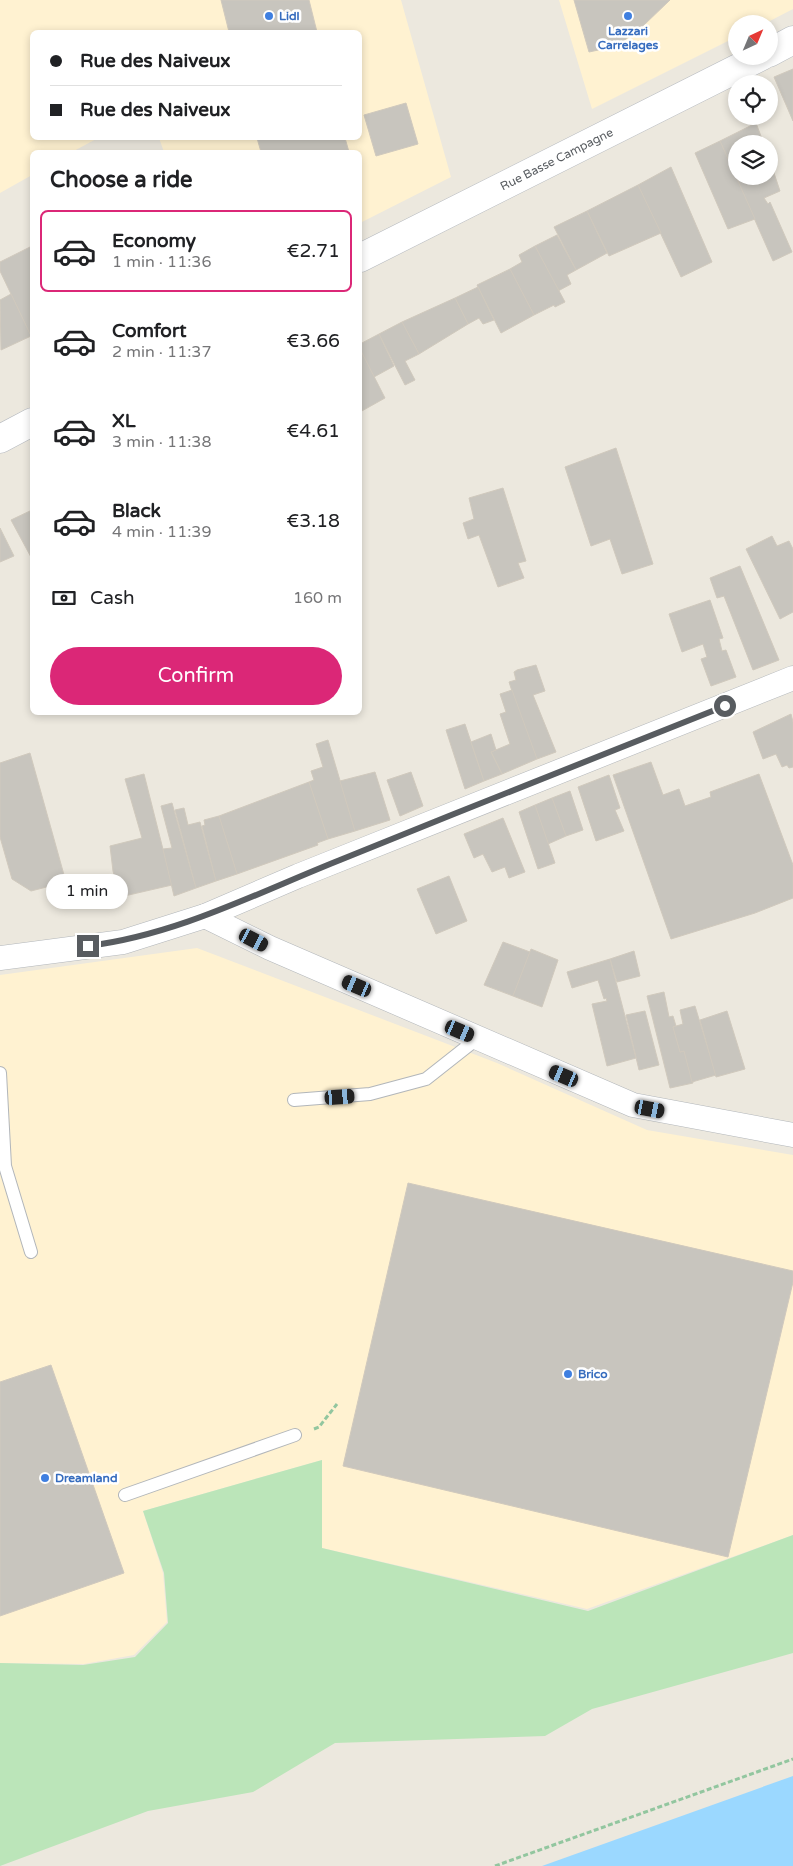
<!DOCTYPE html>
<meta charset="utf-8">
<style>
body{margin:0;font-family:"Varela Round",sans-serif;background:#f6f6f6;color:#202124;height:100vh;display:flex;flex-direction:column;font-size:19px;white-space:nowrap}
*{box-sizing:border-box;margin:0}
p{font-size:16px;color:#757577}
.icon{flex:none;width:28px;height:28px;fill:none;stroke:currentColor;stroke-width:2;stroke-linecap:round;stroke-linejoin:round}
.map{position:relative;flex:1;overflow:hidden}
.side{position:absolute;left:30px;top:150px;width:332px;height:565px;display:flex;flex-direction:column;background:#fff;border-radius:8px;box-shadow:0 2px 8px #0003}
.side>*{flex:none}
.banner{position:absolute;left:30px;top:30px;width:332px;height:110px;border-radius:8px;box-shadow:0 2px 8px #0003;display:grid;align-content:center;height:110px;padding:0 20px;background:#fff}
.needle{width:32px;rotate:44deg}
.tools{position:absolute;left:728px;top:15px;display:grid;gap:10px}
.tools a{display:grid;place-items:center;width:50px;height:50px;border-radius:50%;background:#fff;box-shadow:0 2px 8px #0003;font-size:25px}
.end{position:absolute;width:22px;height:22px;margin:-11px;border:6px solid #585c60;background:#fff;box-shadow:0 0 0 2px #fff}
.from{border-radius:50%}
.bubble{position:absolute;height:35px;border-radius:18px;background:#fff;box-shadow:0 2px 8px #0003;font-size:16px;font-weight:600;line-height:35px;text-align:center}
.car{position:absolute;width:15px;height:30px;margin:-15px -8px;border-radius:6px;box-shadow:0 0 4px 1px #0007;background:linear-gradient(#222 24%,#8ab4d8 0 40%,#222 0 76%,#8ab4d8 0 86%,#222 0)}
.banner b{display:flex;align-items:center;gap:18px;height:48px;font-size:19px}
.banner b+b{border-top:1px solid #e0e0e0}
.banner i{width:12px;height:12px;background:#202124}
ul{padding:0;list-style:none}
li{display:flex;align-items:center;gap:15px;height:82px;margin:0 10px 8px;padding:0 10px;border:2px solid transparent;border-radius:8px}
li div{flex:1}
li b{display:block;font-size:19px}
li em{font-style:normal;font-weight:600}
li.on{border-color:#db2777}
li>.icon{width:45px;height:45px;stroke-width:1.5}
h2{padding:0 20px;font-size:22px;line-height:60px}
.pay{display:flex;align-items:center;gap:12px;height:55px;padding:0 20px;font-size:19px}
.pay p{margin-inline-start:auto}
.primary-button{display:flex;gap:10px;margin-top:auto;padding:10px 20px}
.primary-button a{flex:1;height:58px;border-radius:30px;background:#db2777;color:#fff;font-size:20px;font-weight:600;line-height:58px;text-align:center}
.map>svg:first-child{display:block}
.commercial{fill:#fff2d1}
.green{fill:#bbe5b9}
.water{fill:#9bd8ff}
.building{fill:#c8c5be;stroke:#d0c9bd}
.lines{fill:none;stroke-linecap:round;stroke-linejoin:round}
.service-casing{stroke:#b2b6ba;stroke-width:14}
.minor-casing{stroke:#b2b6ba;stroke-width:25}
.secondary-casing{stroke:#b5b9bf;stroke-width:29}
.path{stroke:#92c69f;stroke-width:3;stroke-dasharray:5 2.5;stroke-linecap:butt}
.service{stroke:#fff;stroke-width:12}
.minor{stroke:#fff;stroke-width:24}
.secondary{stroke:#fff;stroke-width:28}
.route{stroke:#585c60;stroke-width:6}
.shop-dot{fill:#3f7fe0;stroke:#fff;stroke-width:2}
.labels{text-anchor:middle;dominant-baseline:central;stroke-width:5;stroke-linejoin:round;paint-order:stroke}
.shop-label{font-size:12px;font-weight:bold;fill:#366cbe;stroke:#fff;text-anchor:start}
.street-label{font-size:12px;fill:#585c60;stroke:#fff}
</style>
<div class="map">
<svg width="793" height="1866" viewBox="0 0 793 1866">
<rect width="100%" height="100%" fill="#ece8de"/>
<g class="commercial">
<polygon points="0,0 401,0 451,177 360,223 360,152 164,152 159,138 360,138 360,32 32,32 32,138 98,138 72,152 32,152 32,175 0,193"/>
<polygon points="559,0 793,0 793,9 764,24 736,24 736,37 592,109"/>
<polygon points="197,948 497,1063 647,1130 793,1155 793,1535 587,1609 322,1548 322,1460 143,1511 163,1573 167,1622 134,1655 84,1664 0,1663 0,975"/>
</g>
<polygon class="green" points="322,1460 322,1548 588,1611 793,1535 793,1653 592,1709 545,1736 335,1743 253,1792 148,1811 0,1866 0,1663 83,1665 135,1657 168,1623 164,1573 143,1511"/>
<polygon class="water" points="793,1776 793,1866 542,1866"/>
<g class="building">
<polygon points="221,0 309,0 317,32 229,32"/>
<polygon points="574,0 670,0 644,25 617,46 589,52"/>
<polygon points="793,69 793,121 774,77"/>
<polygon points="406,103 418,144 376,156 364,115"/>
<polygon points="756,123 764,144 736,144 736,176 769,176 769,158 780,191 764,198 768,204 770,202 792,252 773,261 720,141"/>
<polygon points="257,138 345,138 349,152 261,152"/>
<polygon points="720,141 755,219 728,229 695,153"/>
<polygon points="671,167 712,262 681,277 638,185"/>
<polygon points="638,185 661,233 609,256 587,211"/>
<polygon points="587,211 607,253 576,270 554,227"/>
<polygon points="557,235 576,270 567,275 571,284 558,291 535,246"/>
<polygon points="32,246 32,335 31,336 0,271 0,262"/>
<polygon points="535,246 565,302 555,307 554,305 534,315 510,269 522,262 519,255"/>
<polygon points="510,269 534,315 501,333 477,285"/>
<polygon points="478,287 494,320 483,324 479,318 468,324 455,298"/>
<polygon points="11,294 31,336 1,350 0,300"/>
<polygon points="455,298 468,324 419,354 402,322"/>
<polygon points="402,322 419,354 405,361 415,380 405,385 379,334"/>
<polygon points="379,334 394,366 374,377 360,349 360,344"/>
<polygon points="360,349 385,398 360,412"/>
<polygon points="616,448 653,564 622,574 610,539 591,546 565,467"/>
<polygon points="503,488 526,561 518,563 524,578 498,587 479,535 468,539 463,523 474,519 469,498"/>
<polygon points="32,510 32,559 11,520"/>
<polygon points="0,528 14,556 0,562"/>
<polygon points="772,536 777,546 789,541 793,549 793,612 780,619 746,549"/>
<polygon points="740,566 779,660 753,670 724,596 717,598 710,578"/>
<polygon points="710,600 723,638 719,639 722,651 726,650 736,677 711,686 701,659 707,657 703,644 682,652 669,614"/>
<polygon points="536,665 545,691 533,695 556,752 537,759 522,722 509,682 516,680 514,672 517,670"/>
<polygon points="512,690 537,759 502,774 491,752 510,744 500,714 506,712 500,694"/>
<polygon points="791,714 793,722 793,767 789,768 787,765 782,767 776,754 763,759 753,732"/>
<polygon points="465,724 484,781 465,789 446,730"/>
<polygon points="491,734 496,750 491,752 502,774 484,781 471,742"/>
<polygon points="328,740 355,831 328,839 309,782 314,780 311,771 323,767 316,744"/>
<polygon points="30,753 66,882 31,891 12,879 0,837 0,763"/>
<polygon points="651,762 663,795 679,789 685,806 711,797 710,792 759,774 793,865 793,898 755,913 671,939 613,775"/>
<polygon points="375,772 390,820 355,831 340,781"/>
<polygon points="411,772 423,806 400,816 387,780"/>
<polygon points="144,774 172,885 120,897 113,871 110,846 142,838 125,779"/>
<polygon points="609,775 620,808 615,810 624,831 596,841 578,787"/>
<polygon points="309,782 328,839 317,843 318,845 237,874 219,816"/>
<polygon points="570,791 583,830 566,836 552,798"/>
<polygon points="552,798 566,836 548,844 535,805"/>
<polygon points="172,803 196,888 174,896 163,849 172,848 161,806"/>
<polygon points="535,805 555,863 538,869 519,812"/>
<polygon points="184,808 188,825 200,822 216,881 196,888 175,810"/>
<polygon points="219,816 237,874 216,881 202,826 205,825 204,820"/>
<polygon points="503,818 525,872 509,878 505,867 492,872 483,854 474,858 464,834"/>
<polygon points="449,876 467,921 436,934 417,889"/>
<polygon points="503,942 530,952 513,996 484,985"/>
<polygon points="531,949 558,960 542,1007 513,996"/>
<polygon points="634,951 640,976 617,982 610,959"/>
<polygon points="610,959 636,1058 607,1066 592,1004 607,1001 606,998 604,999 598,980 572,988 567,972"/>
<polygon points="664,992 669,1017 673,1016 676,1026 673,1027 680,1052 684,1051 693,1083 670,1088 647,996"/>
<polygon points="695,1006 716,1075 692,1082 684,1051 680,1052 673,1027 683,1024 680,1010"/>
<polygon points="645,1011 659,1065 639,1070 626,1015"/>
<polygon points="727,1011 745,1069 716,1077 700,1020"/>
<polygon points="408,1183 793,1271 793,1282 728,1557 343,1466"/>
<polygon points="51,1365 124,1573 0,1616 0,1382"/>
</g>
<g class="lines">
<g class="service-casing">
<g id="service">
<polyline points="0,1073 5,1166 31,1252"/>
<polyline points="294,1100 370,1094 426,1079 478,1038"/>
<polyline points="125,1495 295,1435"/>
</g>
</g>
<g class="minor-casing">
<g id="minor">
<polyline points="205,916 270,948 633,1105 793,1135"/>
<polyline points="0,958 123,942 205,916 298,876 793,678"/>
</g>
</g>
<g class="secondary-casing">
<g id="secondary">
<polyline points="769,53 793,40"/>
<path id="s1" d="M360,258l402,-202"/>
<polyline points="0,439 32,422"/>
</g>
</g>
<g class="path">
<polyline points="314,1429 319,1427 337,1404"/>
<polyline points="495,1866 793,1759"/>
</g>
<use href="#service" class="service"/>
<use href="#minor" class="minor"/>
<use href="#secondary" class="secondary"/>
</g>
<g class="lines">
<path class="route" d="M88,946c89,-11 169,-53 252,-86 128,-52 256,-103 385,-154"/>
</g>
<g class="shop-dot">
<circle cx="269" cy="16" r="5"/>
<circle cx="628" cy="16" r="5"/>
<circle cx="568" cy="1374" r="5"/>
<circle cx="45" cy="1478" r="5"/>
</g>
<g class="labels">
<g class="shop-label">
<text x="279" y="16">Lidl</text>
<text x="628" y="31" text-anchor="middle">Lazzari<tspan x="628" dy="14">Carrelages</tspan></text>
<text x="578" y="1374">Brico</text>
<text x="55" y="1478">Dreamland</text>
</g>
<g class="street-label">
<text stroke="none"><textPath href="#s1" startOffset="220">Rue Basse Campagne</textPath></text>
</g>
</g>
</svg>
<div class="tools">
<a><svg class="needle" viewBox="-14 -14 28 28"><path d="M0-13l5 13h-10z" fill="#e53935"/><path d="M0 13l5-13h-10z" fill="#757577"/></svg></a>
<a><svg class="icon" aria-label="locate" viewBox="0 0 24 24"><circle cx="12" cy="12" r="6"/><path d="M12 2v4M12 18v4M2 12h4M18 12h4"/></svg></a>
<a><svg class="icon" aria-label="layers" viewBox="0 0 24 24"><path d="M12 4l9 5-9 5-9-5zM3 14l9 5 9-5"/></svg></a>
</div>
<i class="end from" style="left:725px;top:706px"></i>
<i class="end" style="left:88px;top:946px"></i>
<div class="bubble" style="left:46px;top:874px;width:82px">1 min</div>
<i class="car" style="left:254px;top:940px;rotate:117deg"></i>
<i class="car" style="left:357px;top:986px;rotate:293deg"></i>
<i class="car" style="left:460px;top:1031px;rotate:113deg"></i>
<i class="car" style="left:564px;top:1076px;rotate:293deg"></i>
<i class="car" style="left:340px;top:1097px;rotate:86deg"></i>
<i class="car" style="left:650px;top:1109px;rotate:101deg"></i>
<div class="banner">
<b><i class="from"></i>Rue des Naiveux</b>
<b><i></i>Rue des Naiveux</b>
</div>
<section class="side">
<h2>Choose a ride</h2>
<ul>
<li class="on"><svg class="icon" aria-label="car" viewBox="0 0 24 24"><path d="M5 17H2v-5l4-1 3-4h7l3 4 3 1v5h-3M9 17h6M6 11h13"/><circle cx="7" cy="17" r="2"/><circle cx="17" cy="17" r="2"/></svg><div><b>Economy</b><p>1 min · 11:36</p></div><em>€2.71</em></li>
<li><svg class="icon" aria-label="car" viewBox="0 0 24 24"><path d="M5 17H2v-5l4-1 3-4h7l3 4 3 1v5h-3M9 17h6M6 11h13"/><circle cx="7" cy="17" r="2"/><circle cx="17" cy="17" r="2"/></svg><div><b>Comfort</b><p>2 min · 11:37</p></div><em>€3.66</em></li>
<li><svg class="icon" aria-label="car" viewBox="0 0 24 24"><path d="M5 17H2v-5l4-1 3-4h7l3 4 3 1v5h-3M9 17h6M6 11h13"/><circle cx="7" cy="17" r="2"/><circle cx="17" cy="17" r="2"/></svg><div><b>XL</b><p>3 min · 11:38</p></div><em>€4.61</em></li>
<li><svg class="icon" aria-label="car" viewBox="0 0 24 24"><path d="M5 17H2v-5l4-1 3-4h7l3 4 3 1v5h-3M9 17h6M6 11h13"/><circle cx="7" cy="17" r="2"/><circle cx="17" cy="17" r="2"/></svg><div><b>Black</b><p>4 min · 11:39</p></div><em>€3.18</em></li>
</ul>
<div class="pay"><svg class="icon" aria-label="cash" viewBox="0 0 24 24"><path d="M3 7h18v10H3z"/><circle cx="12" cy="12" r="2"/></svg>Cash<p>160 m</p></div>
<div class="primary-button"><a>Confirm</a></div>
</section>
</div>
